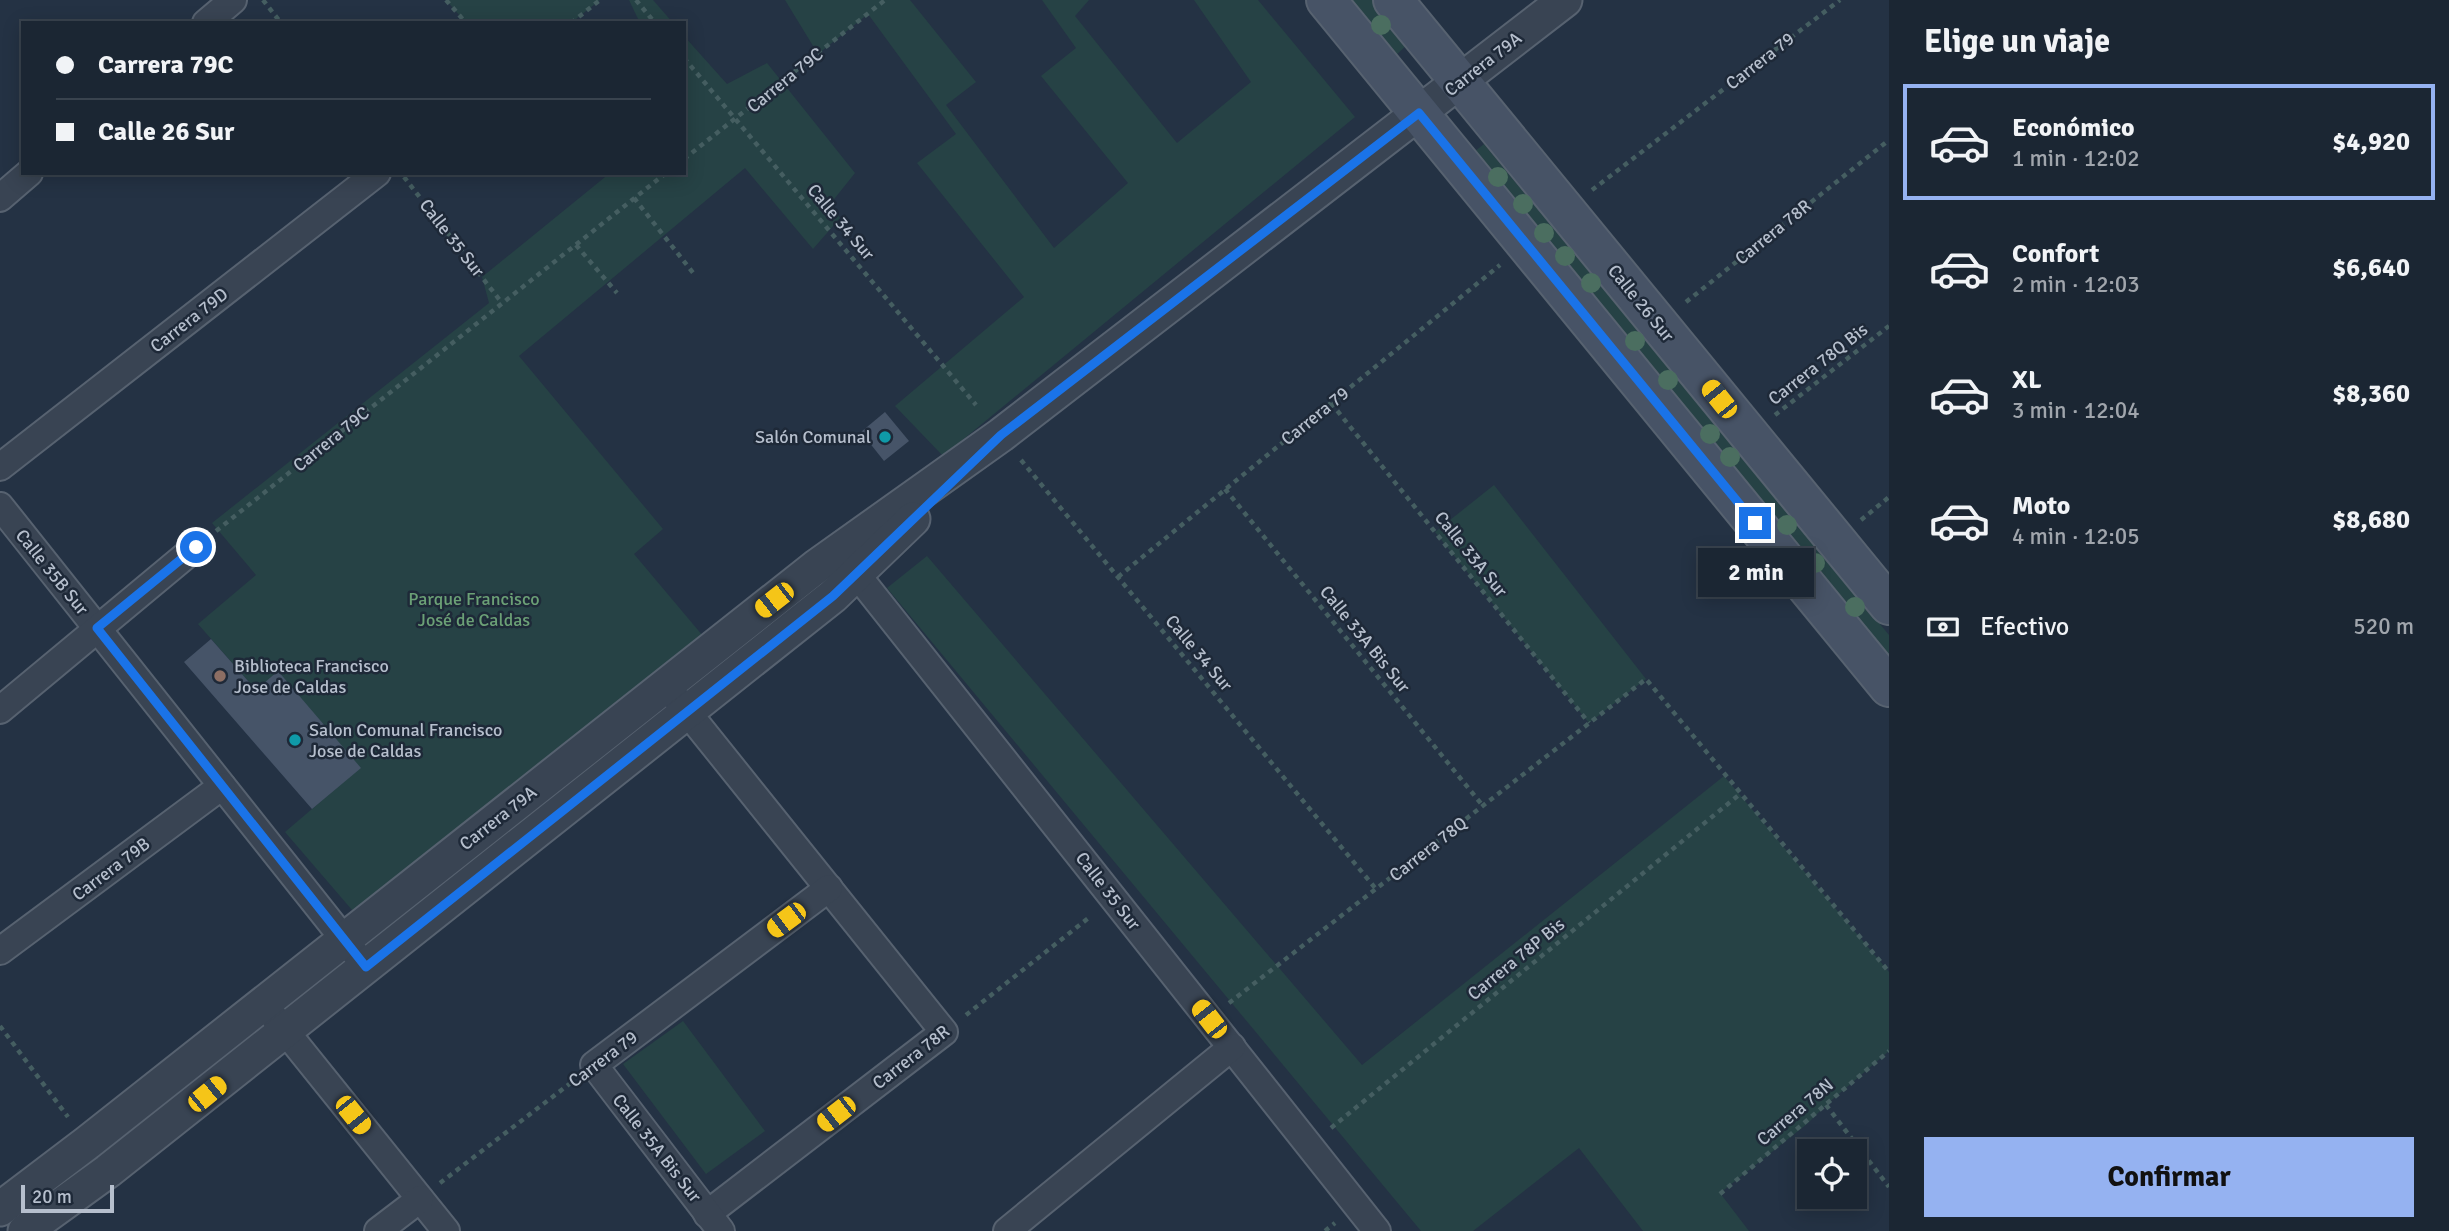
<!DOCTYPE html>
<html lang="es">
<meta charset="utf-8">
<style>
body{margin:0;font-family:Signika,sans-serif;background:#242e3b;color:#f1f3f6;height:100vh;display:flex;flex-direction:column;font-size:26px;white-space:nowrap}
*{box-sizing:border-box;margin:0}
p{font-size:23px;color:#a0a5ac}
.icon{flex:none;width:38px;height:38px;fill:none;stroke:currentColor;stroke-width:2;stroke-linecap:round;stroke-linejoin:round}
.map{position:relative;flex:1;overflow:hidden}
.sheet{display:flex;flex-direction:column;background:#1b2633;width:560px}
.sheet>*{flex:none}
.banner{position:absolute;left:21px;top:21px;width:665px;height:154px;border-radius:0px;box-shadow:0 4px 18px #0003,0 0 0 2px #39434e;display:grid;align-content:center;height:154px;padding:0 35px;background:#1b2633}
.tools{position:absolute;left:1797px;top:1139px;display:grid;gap:14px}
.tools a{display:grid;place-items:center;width:70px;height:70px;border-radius:0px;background:#1b2633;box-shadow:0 4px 18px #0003,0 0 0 2px #39434e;font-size:35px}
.scale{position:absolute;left:21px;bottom:18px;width:93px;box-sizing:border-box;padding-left:7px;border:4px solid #b6bfcd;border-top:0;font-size:19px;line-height:24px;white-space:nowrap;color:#b6bfcd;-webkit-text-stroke:5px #1e2938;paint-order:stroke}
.end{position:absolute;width:32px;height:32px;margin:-16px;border:9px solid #1a73e8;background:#fff;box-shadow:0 0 0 4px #fff}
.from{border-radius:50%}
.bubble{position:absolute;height:49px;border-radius:0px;background:#1b2633;box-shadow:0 4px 18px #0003,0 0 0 2px #39434e;font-size:23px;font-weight:800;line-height:49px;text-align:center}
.car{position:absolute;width:21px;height:42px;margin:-21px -10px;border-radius:9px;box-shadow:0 0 5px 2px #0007;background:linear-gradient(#f5c518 24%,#345 0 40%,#f5c518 0 76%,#345 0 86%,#f5c518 0)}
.banner b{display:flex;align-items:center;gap:24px;height:66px;font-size:26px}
.banner b+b{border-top:2px solid #39434e}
.banner i{width:18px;height:18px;background:#f1f3f6}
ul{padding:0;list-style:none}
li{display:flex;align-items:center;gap:21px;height:116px;margin:0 14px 10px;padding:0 21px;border:4px solid transparent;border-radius:0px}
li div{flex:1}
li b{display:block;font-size:26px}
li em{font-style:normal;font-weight:800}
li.selected{border-color:#95b2f1}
li>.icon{width:63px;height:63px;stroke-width:1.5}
h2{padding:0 35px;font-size:32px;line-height:84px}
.pay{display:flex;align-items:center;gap:18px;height:77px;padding:0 35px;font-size:26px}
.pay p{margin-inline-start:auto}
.primary-button{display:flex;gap:14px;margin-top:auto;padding:14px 35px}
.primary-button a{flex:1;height:80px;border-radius:0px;background:#95b2f1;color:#111;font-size:28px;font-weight:800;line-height:80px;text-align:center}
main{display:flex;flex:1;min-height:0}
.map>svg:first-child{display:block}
.green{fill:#264245}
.building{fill:#465468}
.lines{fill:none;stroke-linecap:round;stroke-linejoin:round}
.minor-casing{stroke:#576270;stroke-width:30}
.tertiary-casing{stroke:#576270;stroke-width:37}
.secondary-casing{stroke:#576270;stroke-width:42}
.path{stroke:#455e61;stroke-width:4.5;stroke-dasharray:5 5;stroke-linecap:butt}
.minor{stroke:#394453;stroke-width:26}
.tertiary{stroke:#394453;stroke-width:33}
.secondary{stroke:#475366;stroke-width:38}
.tree{fill:#4b6e60}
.route{stroke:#1a73e8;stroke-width:9}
.culture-dot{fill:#0f9aa8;stroke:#1e2938;stroke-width:2.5}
.education-dot{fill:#8d6e63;stroke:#1e2938;stroke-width:2.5}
.labels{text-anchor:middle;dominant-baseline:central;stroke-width:5;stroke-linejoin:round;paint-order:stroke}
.street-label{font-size:18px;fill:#b6bfcd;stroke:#1e2938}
.poi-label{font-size:18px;fill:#b6bfcd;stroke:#1e2938;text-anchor:start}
.park-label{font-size:18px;fill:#6ba076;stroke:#1e2938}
</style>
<main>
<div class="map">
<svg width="1889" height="1231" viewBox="0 0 1889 1231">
<rect width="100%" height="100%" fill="#243244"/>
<g class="green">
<polygon points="446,0 600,0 571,23 466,23"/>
<polygon points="629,0 653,0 673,23 640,23"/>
<polygon points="785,0 910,0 976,82 946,105 1054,248 1128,183 1041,76 1076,48 1042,0 1089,0 1075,16 1177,143 1251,82 1194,0 1258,0 1355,117 943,456 895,406 1024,297 917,163 956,134 868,14 818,54"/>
<polygon points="1347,0 1374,0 1409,43 1394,57"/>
<polygon points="684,36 727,84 767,63 855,173 831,203 840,218 813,249 745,168 519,356 663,529 634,554 703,636 358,917 285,832 360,768 256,690 198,624 256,575 212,523 489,303 482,277 610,173 684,173"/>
<polygon points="1484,144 1889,635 1889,664 1470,155"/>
<polygon points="1494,485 1646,679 1589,723 1435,532"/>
<polygon points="927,556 1362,1065 1724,776 1889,972 1889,1051 1826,1105 1807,1124 1720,1193 1749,1231 1643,1231 1579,1148 1473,1231 1421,1231 887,588"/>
<polygon points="683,1021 765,1131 706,1174 623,1064"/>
</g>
<g class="building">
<polygon points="885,412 909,441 884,461 861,432"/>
<polygon points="211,639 256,690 278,671 361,768 312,809 184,662"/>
</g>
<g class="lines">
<g class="minor-casing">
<g id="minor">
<polyline points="206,23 233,0"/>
<polyline points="0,198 29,173"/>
<polyline points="0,467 377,173"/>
<polyline points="0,506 366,967"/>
<polyline points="846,561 1377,1231"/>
<polyline points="676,698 944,1032 707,1214"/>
<polyline points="0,710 196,547"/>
<polyline points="0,951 222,786"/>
<polyline points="274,1017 446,1231"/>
<polyline points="378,1231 420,1199"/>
<polyline points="721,1231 594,1065 829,888"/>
<polyline points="1007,1231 1232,1047"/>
</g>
</g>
<g class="tertiary-casing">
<g id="tertiary">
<polyline points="0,1209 87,1143 817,566 1001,435 1565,0"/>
<polyline points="25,1231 108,1171 833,596 913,519"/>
</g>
</g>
<g class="secondary-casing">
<g id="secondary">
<polyline points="1326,0 1889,687"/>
<polyline points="1393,0 1889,605"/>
</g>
</g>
<g class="path">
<polyline points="263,0 281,23"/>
<polyline points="446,0 466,23"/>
<polyline points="636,0 655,23"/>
<polyline points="571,23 600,0"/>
<polyline points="684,58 976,405"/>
<polyline points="684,159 885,0"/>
<polyline points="404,177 502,303"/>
<polyline points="1592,190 1840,0"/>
<polyline points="634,198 694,274"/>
<polyline points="576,245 617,293"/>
<polyline points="1686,302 1889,140"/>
<polyline points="1331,403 1589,723"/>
<polyline points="1775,415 1889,326"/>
<polyline points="1021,460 1376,889"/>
<polyline points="1225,489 1483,806"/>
<polyline points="1861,520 1889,497"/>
<polyline points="216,531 666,173"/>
<polyline points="1118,577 1500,265"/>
<polyline points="1229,1003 1646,679 1889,972"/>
<polyline points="966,1015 1091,916"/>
<polyline points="0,1026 68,1117"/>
<polyline points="1826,1105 1889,1187"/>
<polyline points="1331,1128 1740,794"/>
<polyline points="440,1183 572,1082"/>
<polyline points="1720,1194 1889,1051"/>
<polyline points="1325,1231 1335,1223"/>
</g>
<use href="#minor" class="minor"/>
<use href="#tertiary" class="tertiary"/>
<use href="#secondary" class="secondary"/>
</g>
<g class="tree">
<circle cx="1381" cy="25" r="10"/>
<circle cx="1498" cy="177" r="10"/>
<circle cx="1523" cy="204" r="10"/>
<circle cx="1544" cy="233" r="10"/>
<circle cx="1565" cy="256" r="10"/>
<circle cx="1591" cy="283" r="10"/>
<circle cx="1635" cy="341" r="10"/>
<circle cx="1668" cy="380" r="10"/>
<circle cx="1710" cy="434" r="10"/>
<circle cx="1730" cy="457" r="10"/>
<circle cx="1787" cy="525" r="10"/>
<circle cx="1815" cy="563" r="10"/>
<circle cx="1855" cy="607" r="10"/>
</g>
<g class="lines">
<polyline class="route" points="196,547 97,628 366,967 833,596 1001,435 1419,113 1755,523"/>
</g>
<g class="culture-dot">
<circle cx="885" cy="437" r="7"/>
<circle cx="295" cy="740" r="7"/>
</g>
<circle class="education-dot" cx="220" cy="676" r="7"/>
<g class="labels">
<g class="street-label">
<text transform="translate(1760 61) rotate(-38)">Carrera 79</text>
<text transform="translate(1483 64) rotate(-38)">Carrera 79A</text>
<text transform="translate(785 80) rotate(-39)">Carrera 79C</text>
<text transform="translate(841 222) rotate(50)">Calle 34 Sur</text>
<text transform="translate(1773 232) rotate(-39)">Carrera 78R</text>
<text transform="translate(452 238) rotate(52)">Calle 35 Sur</text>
<text transform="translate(1641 303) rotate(51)">Calle 26 Sur</text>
<text transform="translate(189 320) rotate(-38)">Carrera 79D</text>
<text transform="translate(1818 364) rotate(-38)">Carrera 78Q Bis</text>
<text transform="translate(1315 416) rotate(-39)">Carrera 79</text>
<text transform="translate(331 439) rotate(-39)">Carrera 79C</text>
<text transform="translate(1471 554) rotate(51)">Calle 33A Sur</text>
<text transform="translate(52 572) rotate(51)">Calle 35B Sur</text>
<text transform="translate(1365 639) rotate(51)">Calle 33A Bis Sur</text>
<text transform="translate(1199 653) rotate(50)">Calle 34 Sur</text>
<text transform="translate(498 818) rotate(-38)">Carrera 79A</text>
<text transform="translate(1428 849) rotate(-38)">Carrera 78Q</text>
<text transform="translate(111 869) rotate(-37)">Carrera 79B</text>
<text transform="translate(1108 891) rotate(52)">Calle 35 Sur</text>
<text transform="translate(1516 959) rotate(-39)">Carrera 78P Bis</text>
<text transform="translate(911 1057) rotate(-38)">Carrera 78R</text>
<text transform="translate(603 1059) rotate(-37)">Carrera 79</text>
<text transform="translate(1795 1112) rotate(-40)">Carrera 78N</text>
<text transform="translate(657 1148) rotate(52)">Calle 35A Bis Sur</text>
</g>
<g class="poi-label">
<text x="871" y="437" text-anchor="end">Salón Comunal</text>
<text x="234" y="666">Biblioteca Francisco<tspan x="234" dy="21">Jose de Caldas</tspan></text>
<text x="309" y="730">Salon Comunal Francisco<tspan x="309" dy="21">Jose de Caldas</tspan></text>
</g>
<g class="park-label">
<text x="474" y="599">Parque Francisco<tspan x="474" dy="21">José de Caldas</tspan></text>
</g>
</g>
</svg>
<div class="tools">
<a><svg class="icon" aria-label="locate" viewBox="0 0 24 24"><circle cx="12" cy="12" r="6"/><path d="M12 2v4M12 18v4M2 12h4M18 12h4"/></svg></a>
</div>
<div class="scale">20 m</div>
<i class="end from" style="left:196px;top:547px"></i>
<i class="end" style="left:1755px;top:523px"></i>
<div class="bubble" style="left:1698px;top:548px;width:116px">2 min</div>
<i class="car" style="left:1719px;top:399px;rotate:321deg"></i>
<i class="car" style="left:774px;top:600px;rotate:232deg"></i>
<i class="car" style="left:786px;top:920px;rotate:233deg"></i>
<i class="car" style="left:1209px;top:1019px;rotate:322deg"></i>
<i class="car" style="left:207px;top:1094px;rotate:51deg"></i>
<i class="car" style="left:836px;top:1114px;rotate:232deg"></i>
<i class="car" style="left:353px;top:1115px;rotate:141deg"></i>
<div class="banner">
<b><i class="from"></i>Carrera 79C</b>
<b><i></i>Calle 26 Sur</b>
</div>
</div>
<section class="sheet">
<h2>Elige un viaje</h2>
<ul>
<li class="selected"><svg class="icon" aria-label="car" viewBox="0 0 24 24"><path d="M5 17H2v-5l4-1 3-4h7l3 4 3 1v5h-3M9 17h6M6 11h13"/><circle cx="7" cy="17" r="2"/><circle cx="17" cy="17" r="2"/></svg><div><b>Económico</b><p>1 min · 12:02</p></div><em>$4,920</em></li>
<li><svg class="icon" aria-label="car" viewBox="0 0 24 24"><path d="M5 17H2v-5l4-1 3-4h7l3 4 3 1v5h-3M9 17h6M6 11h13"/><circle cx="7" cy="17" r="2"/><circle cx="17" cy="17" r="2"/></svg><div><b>Confort</b><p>2 min · 12:03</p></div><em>$6,640</em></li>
<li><svg class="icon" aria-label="car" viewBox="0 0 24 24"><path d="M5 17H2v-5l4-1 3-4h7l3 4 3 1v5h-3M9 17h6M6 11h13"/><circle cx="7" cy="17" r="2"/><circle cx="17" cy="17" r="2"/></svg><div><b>XL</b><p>3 min · 12:04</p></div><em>$8,360</em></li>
<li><svg class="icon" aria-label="car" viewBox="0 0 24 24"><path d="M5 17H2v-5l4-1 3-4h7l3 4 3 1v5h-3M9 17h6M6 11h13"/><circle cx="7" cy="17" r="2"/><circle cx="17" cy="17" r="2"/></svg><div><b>Moto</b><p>4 min · 12:05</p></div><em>$8,680</em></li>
</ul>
<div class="pay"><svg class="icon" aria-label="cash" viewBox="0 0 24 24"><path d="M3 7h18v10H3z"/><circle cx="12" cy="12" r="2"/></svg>Efectivo<p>520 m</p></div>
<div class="primary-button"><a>Confirmar</a></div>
</section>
</main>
